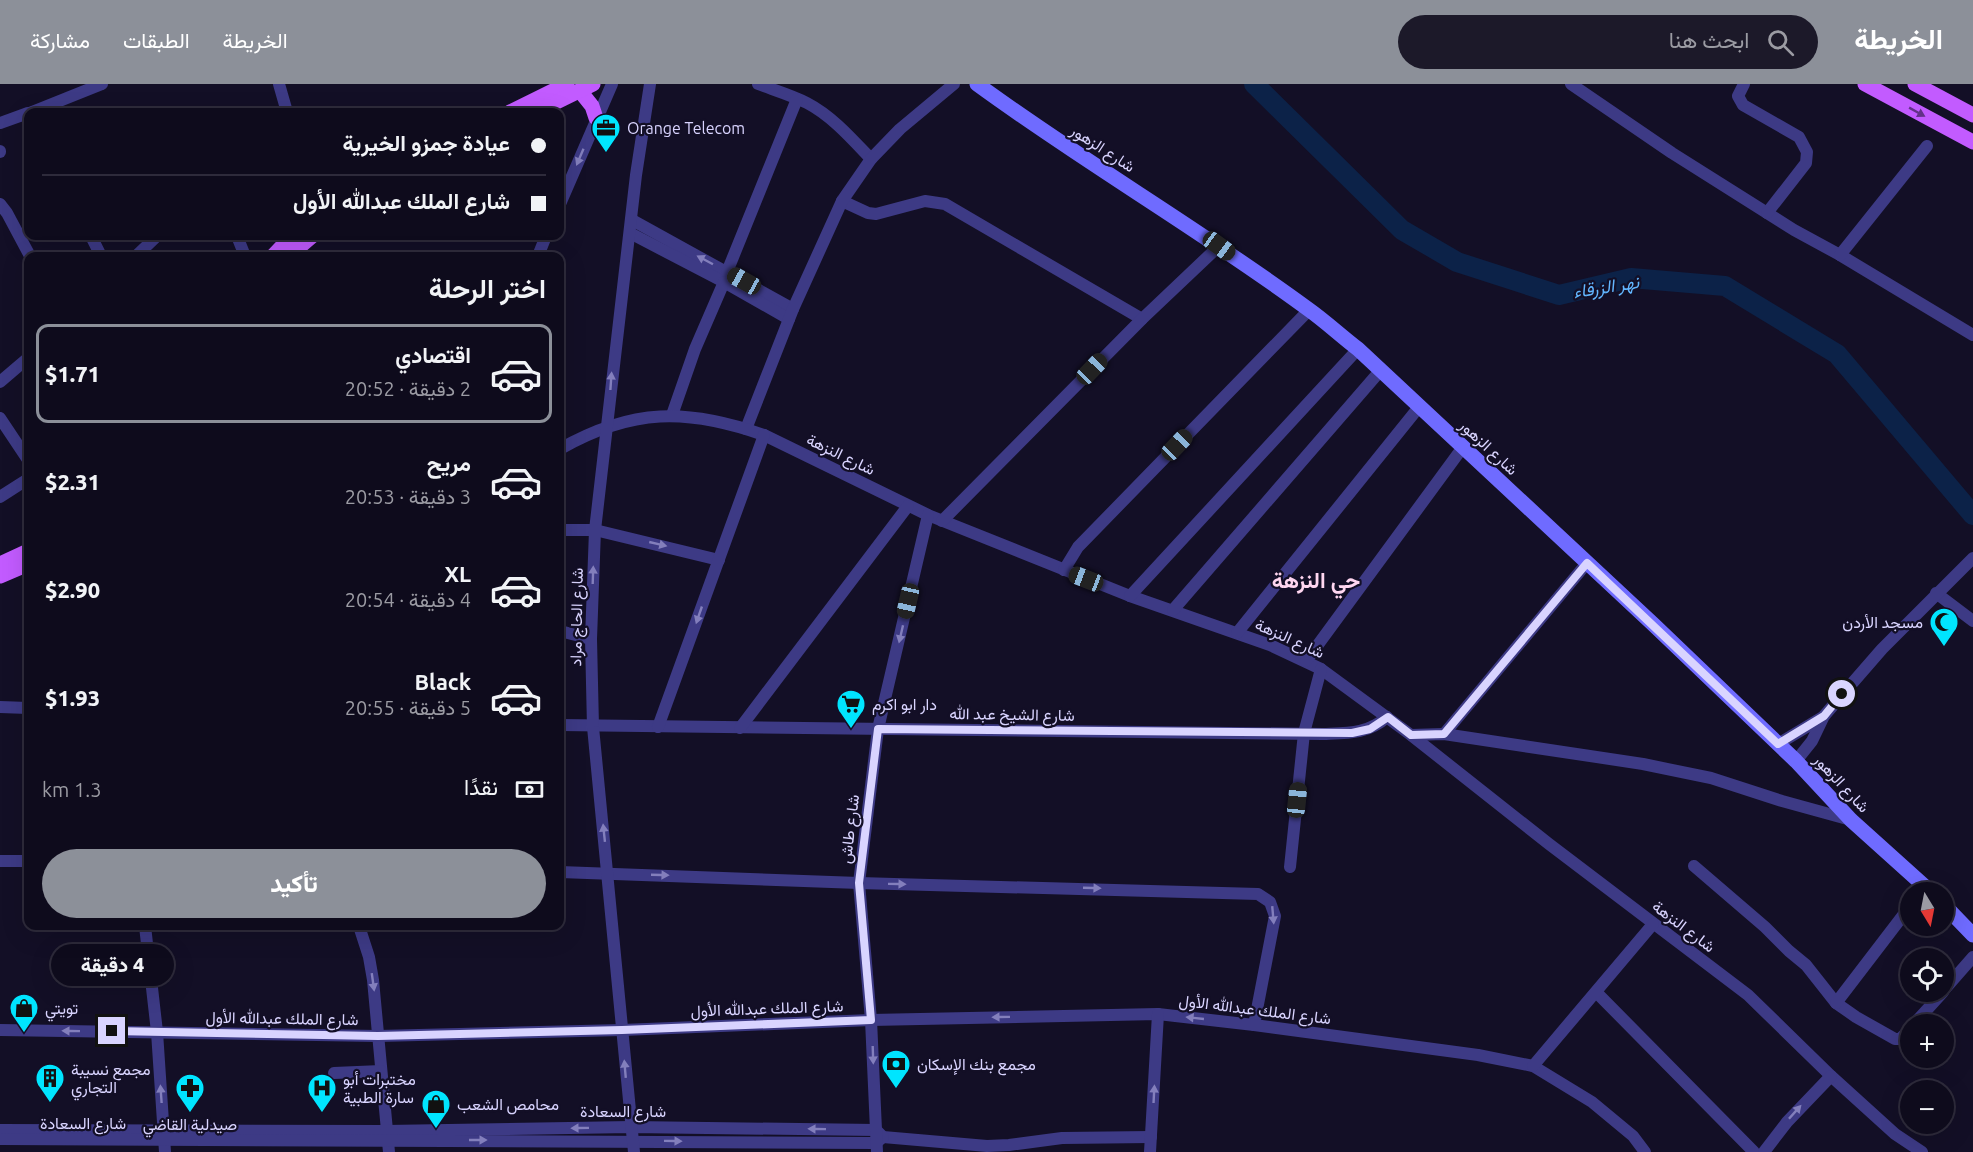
<!DOCTYPE html>
<html lang="ar">
<meta charset="utf-8">
<style>
body{margin:0;font-family:Ubuntu,Vazirmatn,sans-serif;background:#1c1929;color:#f1f3f6;direction:rtl;height:100vh;display:flex;flex-direction:column;font-size:22px;white-space:nowrap}
*{box-sizing:border-box;margin:0}
p{font-size:20px;color:#9b9ba3}
.icon{flex:none;width:33px;height:33px;fill:none;stroke:currentColor;stroke-width:2;stroke-linecap:round;stroke-linejoin:round}
.map{position:relative;flex:1;overflow:hidden;direction:ltr}
.drawer{position:absolute;left:24px;top:168px;width:540px;height:678px;display:flex;flex-direction:column;background:#0e0b1c;border-radius:12px;box-shadow:0 6px 24px #0002,0 0 0 2px #2e2b3b;direction:rtl}
.drawer>*{flex:none}
.top-card{position:absolute;left:24px;top:24px;width:540px;height:132px;border-radius:12px;box-shadow:0 6px 24px #0002,0 0 0 2px #2e2b3b;direction:rtl;display:grid;align-content:center;height:132px;padding:0 18px;background:#0e0b1c}
.needle{width:39px;rotate:170deg}
.controls{position:absolute;left:1900px;top:798px;display:grid;gap:12px}
.controls a{display:grid;place-items:center;width:54px;height:54px;border-radius:50%;background:#0e0b1c;box-shadow:0 6px 24px #0002,0 0 0 2px #2e2b3b;font-size:30px}
.end{position:absolute;width:27px;height:27px;margin:-14px;border:8px solid #d9d4ff;background:#111;box-shadow:0 0 0 3px #111}
.from{border-radius:50%}
.bubble{position:absolute;height:42px;border-radius:21px;background:#0e0b1c;box-shadow:0 6px 24px #0002,0 0 0 2px #2e2b3b;font-size:20px;font-weight:800;line-height:42px;text-align:center;direction:rtl}
.car{position:absolute;width:18px;height:36px;margin:-18px -9px;border-radius:8px;box-shadow:0 0 4px 2px #0007;background:linear-gradient(#222 24%,#8ab4d8 0 40%,#222 0 76%,#8ab4d8 0 86%,#222 0)}
.top-card b{display:flex;align-items:center;gap:21px;height:57px;font-size:22px}
.top-card b+b{border-top:2px solid #2e2b3b}
.top-card i{width:15px;height:15px;background:#f1f3f6}
ul{padding:0;list-style:none}
li{display:flex;align-items:center;gap:18px;height:99px;margin:0 12px 9px;padding:0 6px;border:3px solid transparent;border-radius:12px}
li div{flex:1}
li b{display:block;font-size:22px}
li em{font-style:normal;font-weight:800}
li.active{border-color:#8c9099}
li>.icon{width:54px;height:54px;stroke-width:1.5}
h2{padding:0 18px;font-size:27px;line-height:72px}
.pay{display:flex;align-items:center;gap:15px;height:66px;padding:0 18px;font-size:22px}
.pay p{margin-inline-start:auto}
.action{display:flex;gap:12px;margin-top:auto;padding:12px 18px}
.action a{flex:1;height:69px;border-radius:36px;background:#8c9099;color:#fff;font-size:24px;font-weight:800;line-height:69px;text-align:center}
header{display:flex;align-items:center;gap:36px;box-sizing:border-box;height:84px;padding:0 30px;background:#8c9099;color:#fff}
header strong{font-size:28px}
nav{display:flex;gap:33px;margin-inline-start:auto;font-size:21px}
.search{width:420px;height:54px;background:#1c1929;display:flex;align-items:center;gap:15px;box-sizing:border-box;padding:0 21px;border-radius:33px;color:#9b9ba3;font-size:22px}
.map>svg:first-child{display:block}
.lines{fill:none;stroke-linecap:round;stroke-linejoin:round}
.river{stroke:#0c2248;stroke-width:20}
.street{stroke:#3d3a85;stroke-width:12}
.secondary{stroke:#6f6bff;stroke-width:15}
.primary{stroke:#c25bff;stroke-width:15}
.oneway{fill:#623188}
.oneway2{fill:#837fbc}
.route{stroke:#d9d4ff;stroke-width:8}
.labels{text-anchor:middle;dominant-baseline:central;stroke-width:4.5;stroke-linejoin:round;paint-order:stroke}
.poi-label{font-size:16px;fill:#d9d4ff;stroke:#130f26;text-anchor:start}
.street-label{font-size:16px;fill:#d9d4ff;stroke:#130f26}
.water-label{font-size:18px;font-style:italic;fill:#62b6ff;stroke:#130f26}
.district-label{font-size:22px;font-weight:bold;fill:#ffd6f0;stroke:#130f26}
</style>
<header>
<strong>الخريطة</strong>
<div class="search"><svg class="icon" aria-label="search" viewBox="0 0 24 24"><circle cx="10" cy="10" r="6"/><path d="M15 15l6 6"/></svg>ابحث هنا</div>
<nav><a>الخريطة</a><a>الطبقات</a><a>مشاركة</a></nav>
</header>
<div class="map">
<svg width="1973" height="1068" viewBox="0 0 1973 1068">
<rect width="100%" height="100%" fill="#130f26"/>
<g class="lines">
<polyline class="river" points="1254,0 1402,146 1457,178 1559,211 1631,194 1725,202 1837,270 1973,431"/>
<g class="street">
<polyline points="279,0 287,28"/>
<path d="M758,0c16,6 33,11 49,19 25,13 45,36 64,56"/>
<polyline points="1571,0 1672,69 1794,146 1840,171 1973,251"/>
<polyline points="1744,0 1738,12 1743,21 1799,53 1807,68 1806,79 1767,129"/>
<polyline points="32,28 102,0"/>
<polyline points="0,39 28,29"/>
<polyline points="0,67 0,68"/>
<polyline points="842,117 868,129 876,130 925,117 945,120 1142,235"/>
<polyline points="0,120 7,129 30,172"/>
<polyline points="560,120 612,0"/>
<polyline points="632,136 793,225"/>
<polyline points="630,149 724,198 789,235"/>
<polyline points="91,152 101,172"/>
<polyline points="237,152 245,172"/>
<polyline points="1840,171 1927,62"/>
<polyline points="136,172 157,152"/>
<polyline points="538,172 546,152"/>
<polyline points="727,188 797,15"/>
<polyline points="0,298 28,274"/>
<polyline points="672,331 695,265 724,198"/>
<polyline points="0,334 28,376"/>
<polyline points="746,345 793,225 842,117 871,75 900,45 954,0"/>
<path d="M560,365c72,-41 127,-41 204,-14l164,80 202,81 140,49 51,24 90,66 138,109 199,151 83,81 64,58 27,18"/>
<polyline points="0,413 28,395"/>
<polyline points="942,437 1142,235 1219,162"/>
<polyline points="560,446 595,446 719,476"/>
<polyline points="1064,486 1078,463 1309,226"/>
<polyline points="1936,509 1973,537"/>
<polyline points="1130,512 1358,265"/>
<polyline points="1173,526 1380,287"/>
<polyline points="560,547 591,555"/>
<polyline points="1237,549 1419,323"/>
<polyline points="1306,577 1463,363"/>
<polyline points="0,623 28,624"/>
<path d="M560,641l763,9c24,-1 45,0 64,-17"/>
<polyline points="658,643 764,351"/>
<polyline points="740,644 908,422"/>
<polyline points="1444,650 1587,479"/>
<polyline points="1411,651 1444,650 1643,680 1711,694 1782,717 1851,736"/>
<polyline points="1778,660 1823,633"/>
<polyline points="1796,677 1812,657 1824,632 1842,611 1882,565 1973,474"/>
<polyline points="0,777 28,777"/>
<polyline points="1694,782 1765,843 1789,867 1806,881 1836,919 1856,933 1895,955 1900,955 1911,944"/>
<polyline points="1290,783 1304,649 1321,585"/>
<polyline points="560,788 859,799 1258,810 1270,818 1275,832 1254,941"/>
<polyline points="145,842 157,948 165,1068"/>
<polyline points="359,842 369,873 373,896 389,1068"/>
<polyline points="1944,906 1973,873"/>
<polyline points="1597,909 1754,1068"/>
<polyline points="1836,919 1911,821"/>
<polyline points="1914,940 1943,908"/>
<polyline points="0,946 378,952 622,946 871,936 1158,930 1254,941 1478,971 1533,982 1592,1018 1633,1052 1645,1068"/>
<polyline points="1533,982 1653,840"/>
<polyline points="334,989 381,987"/>
<polyline points="0,1046 386,1047 631,1043 876,1046 883,1053 987,1062 1009,1061 1062,1054 1151,1053"/>
<polyline points="0,1055 876,1059 883,1053"/>
<polyline points="634,1068 593,643 591,555 595,446 636,91 650,0"/>
<polyline points="877,1068 871,936 859,799 878,645 928,431"/>
<polyline points="1150,1068 1158,930"/>
<polyline points="1764,1068 1787,1038 1831,992"/>
</g>
<g class="secondary">
<path d="M977,0c108,79 224,146 331,225 17,12 33,27 50,40l296,276 142,136 55,59 80,72"/>
<polyline points="1944,821 1973,851"/>
</g>
<g class="primary">
<polyline points="1865,0 1973,58"/>
<polyline points="1915,0 1973,31"/>
<polyline points="580,7 592,22 596,34"/>
<polyline points="510,28 567,0"/>
<polyline points="536,28 593,0"/>
<polyline points="273,172 292,152"/>
<polyline points="289,172 312,152"/>
<polyline points="0,480 28,467"/>
<polyline points="0,492 28,480"/>
</g>
</g>
<defs><path id="oneway-solid" d="M-6-.8H1V-3.2L6.5 0L1 3.2V.8H-6Z" transform="scale(1.5)"/></defs>
<use class="oneway" href="#oneway-solid" transform="translate(1917 28) rotate(29)"/>
<g class="oneway2">
<use href="#oneway-solid" transform="translate(580 73) rotate(113)"/>
<use href="#oneway-solid" transform="translate(705 176) rotate(-152)"/>
<use href="#oneway-solid" transform="translate(611 297) rotate(-86)"/>
<use href="#oneway-solid" transform="translate(658 460) rotate(13)"/>
<use href="#oneway-solid" transform="translate(593 491) rotate(-88)"/>
<use href="#oneway-solid" transform="translate(699 531) rotate(109)"/>
<use href="#oneway-solid" transform="translate(901 550) rotate(103)"/>
<use href="#oneway-solid" transform="translate(604 749) rotate(-96)"/>
<use href="#oneway-solid" transform="translate(660 791) rotate(2)"/>
<use href="#oneway-solid" transform="translate(897 800) rotate(1)"/>
<use href="#oneway-solid" transform="translate(1092 804) rotate(2)"/>
<use href="#oneway-solid" transform="translate(1273 831) rotate(85)"/>
<use href="#oneway-solid" transform="translate(373 898) rotate(82)"/>
<use href="#oneway-solid" transform="translate(1001 933) rotate(179)"/>
<use href="#oneway-solid" transform="translate(1195 934) rotate(-174)"/>
<use href="#oneway-solid" transform="translate(71 947) rotate(-179)"/>
<use href="#oneway-solid" transform="translate(873 971) rotate(88)"/>
<use href="#oneway-solid" transform="translate(625 985) rotate(-95)"/>
<use href="#oneway-solid" transform="translate(161 1010) rotate(-94)"/>
<use href="#oneway-solid" transform="translate(1154 1010) rotate(-87)"/>
<use href="#oneway-solid" transform="translate(1795 1028) rotate(-48)"/>
<use href="#oneway-solid" transform="translate(580 1044) rotate(179)"/>
<use href="#oneway-solid" transform="translate(817 1045) rotate(-179)"/>
<use href="#oneway-solid" transform="translate(478 1056)"/>
<use href="#oneway-solid" transform="translate(673 1057) rotate(1)"/>
</g>
<g class="lines">
<polyline class="route" points="112,947 378,952 622,946 871,936 859,799 878,645 1352,649 1370,645 1388,633 1411,651 1444,650 1587,479 1778,660 1824,632 1842,610"/>
</g>
<defs>
<g id="office-pin" transform="scale(1.5)"><path d="M0 17L-7.5 6A9.5 9.5 0 1 1 7.5 6Z" fill="#00e5ff" stroke="#130f26"/><path d="M-6-3h4V-5.5h4V-3h4V5H-6ZM-1-4.5V-3h2v-1.5ZM-6 0V1H6V0Z" fill="#111"/></g>
<g id="mosque-pin" transform="scale(1.5)"><path d="M0 17L-7.5 6A9.5 9.5 0 1 1 7.5 6Z" fill="#00e5ff" stroke="#130f26"/><path d="M3.5-4.9A6 6 0 1 0 3.5 4.9A5 5 0 1 1 3.5-4.9Z" fill="#111"/></g>
<g id="supermarket-pin" transform="scale(1.5)"><path d="M0 17L-7.5 6A9.5 9.5 0 1 1 7.5 6Z" fill="#00e5ff" stroke="#130f26"/><path d="M-6-5.5h2.5l.6 2H6L4.5 2H-2.5L-4.4-4H-6ZM-1.5 3.2a1.3 1.3 0 1 0 .1 0ZM3 3.2a1.3 1.3 0 1 0 .1 0Z" fill="#111"/></g>
<g id="shop-pin" transform="scale(1.5)"><path d="M0 17L-7.5 6A9.5 9.5 0 1 1 7.5 6Z" fill="#00e5ff" stroke="#130f26"/><path d="M-5-2.5h2.3a2.7 3.5 0 0 1 5.4 0H5L5.5 6h-11ZM-1.5-2.5h3a1.5 2.3 0 0 0-3 0Z" fill="#111"/></g>
<g id="bank-pin" transform="scale(1.5)"><path d="M0 17L-7.5 6A9.5 9.5 0 1 1 7.5 6Z" fill="#00e5ff" stroke="#130f26"/><path d="M-6-4H6V4H-6ZM0-2.3a2.3 2.3 0 1 0 0 4.6a2.3 2.3 0 1 0 0-4.6Z" fill="#111"/></g>
<g id="building-pin" transform="scale(1.5)"><path d="M0 17L-7.5 6A9.5 9.5 0 1 1 7.5 6Z" fill="#00e5ff" stroke="#130f26"/><path d="M-4-6H4V6H1V3H-1V6H-4ZM-2.5-4.3h1.7v1.8h-1.7ZM.8-4.3h1.7v1.8H.8ZM-2.5-1h1.7V.8h-1.7ZM.8-1h1.7V.8H.8Z" fill="#111"/></g>
<g id="pharmacy-pin" transform="scale(1.5)"><path d="M0 17L-7.5 6A9.5 9.5 0 1 1 7.5 6Z" fill="#00e5ff" stroke="#130f26"/><path d="M-2-6h4v4h4v4h-4v4h-4v-4h-4v-4h4Z" fill="#111"/></g>
<g id="hospital-pin" transform="scale(1.5)"><path d="M0 17L-7.5 6A9.5 9.5 0 1 1 7.5 6Z" fill="#00e5ff" stroke="#130f26"/><path d="M-5-5h3v3.5h4V-5h3V5h-3V1.5h-4V5h-3Z" fill="#111"/></g>
</defs>
<g fill-rule="evenodd">
<use href="#office-pin" x="606" y="44"/>
<use href="#mosque-pin" x="1944" y="538"/>
<use href="#supermarket-pin" x="851" y="620"/>
<use href="#shop-pin" x="24" y="924"/>
<use href="#bank-pin" x="896" y="980"/>
<use href="#building-pin" x="50" y="994"/>
<use href="#pharmacy-pin" x="190" y="1004"/>
<use href="#hospital-pin" x="322" y="1004"/>
<use href="#shop-pin" x="436" y="1020"/>
</g>
<g class="labels">
<g class="poi-label">
<text x="627" y="44">Orange Telecom</text>
<text x="1923" y="538" text-anchor="end">مسجد الأردن</text>
<text x="872" y="620">دار ابو اكرم</text>
<text x="45" y="924">تويتي</text>
<text x="917" y="980">مجمع بنك الإسكان</text>
<text x="71" y="985">مجمع نسيبة<tspan x="71" dy="18">التجاري</tspan></text>
<text x="343" y="995">مختبرات أبو<tspan x="343" dy="18">سارة الطبية</tspan></text>
<text x="457" y="1020">محامص الشعب</text>
<text x="190" y="1040" text-anchor="middle">صيدلية القاضي</text>
</g>
<g class="street-label">
<text transform="translate(1103 64) rotate(33)">شارع الزهور</text>
<text transform="translate(1489 363) rotate(43)">شارع الزهور</text>
<text transform="translate(841 370) rotate(26)">شارع النزهة</text>
<text transform="translate(576 533) rotate(-89)">شارع الحاج مراد</text>
<text transform="translate(1290 554) rotate(24)">شارع النزهة</text>
<text transform="translate(1012 630) rotate(1)">شارع الشيخ عبد الله</text>
<text transform="translate(1842 699) rotate(47)">شارع الزهور</text>
<text transform="translate(849 745) rotate(-83)">شارع طاش</text>
<text transform="translate(1684 842) rotate(37)">شارع النزهة</text>
<text transform="translate(767 924) rotate(-2)">شارع الملك عبدالله الأول</text>
<text transform="translate(1255 925) rotate(7)">شارع الملك عبدالله الأول</text>
<text transform="translate(282 934) rotate(1)">شارع الملك عبدالله الأول</text>
<text x="623" y="1027">شارع السعادة</text>
<text x="83" y="1039">شارع السعادة</text>
</g>
<g class="water-label">
<text transform="translate(1606 202) rotate(-9)">نهر الزرقاء</text>
</g>
<g class="district-label">
<text x="1316" y="495">حي النزهة</text>
</g>
</g>
</svg>
<div class="controls">
<a><svg class="needle" viewBox="-14 -14 28 28"><path d="M0-13l5 13h-10z" fill="#e53935"/><path d="M0 13l5-13h-10z" fill="#9b9ba3"/></svg></a>
<a><svg class="icon" aria-label="locate" viewBox="0 0 24 24"><circle cx="12" cy="12" r="6"/><path d="M12 2v4M12 18v4M2 12h4M18 12h4"/></svg></a>
<a>+</a>
<a>−</a>
</div>
<i class="end from" style="left:1842px;top:610px"></i>
<i class="end" style="left:112px;top:947px"></i>
<div class="bubble" style="left:51px;top:860px;width:123px">4 دقيقة</div>
<i class="car" style="left:1219px;top:162px;rotate:126deg"></i>
<i class="car" style="left:744px;top:197px;rotate:299deg"></i>
<i class="car" style="left:1092px;top:285px;rotate:44deg"></i>
<i class="car" style="left:1177px;top:361px;rotate:44deg"></i>
<i class="car" style="left:1086px;top:495px;rotate:291deg"></i>
<i class="car" style="left:908px;top:517px;rotate:193deg"></i>
<i class="car" style="left:1297px;top:716px;rotate:6deg"></i>
<div class="top-card">
<b><i class="from"></i>عيادة جمزو الخيرية</b>
<b><i></i>شارع الملك عبدالله الأول</b>
</div>
<section class="drawer">
<h2>اختر الرحلة</h2>
<ul>
<li class="active"><svg class="icon" aria-label="car" viewBox="0 0 24 24"><path d="M5 17H2v-5l4-1 3-4h7l3 4 3 1v5h-3M9 17h6M6 11h13"/><circle cx="7" cy="17" r="2"/><circle cx="17" cy="17" r="2"/></svg><div><b>اقتصادي</b><p>2 دقيقة · 20:52</p></div><em>$1.71</em></li>
<li><svg class="icon" aria-label="car" viewBox="0 0 24 24"><path d="M5 17H2v-5l4-1 3-4h7l3 4 3 1v5h-3M9 17h6M6 11h13"/><circle cx="7" cy="17" r="2"/><circle cx="17" cy="17" r="2"/></svg><div><b>مريح</b><p>3 دقيقة · 20:53</p></div><em>$2.31</em></li>
<li><svg class="icon" aria-label="car" viewBox="0 0 24 24"><path d="M5 17H2v-5l4-1 3-4h7l3 4 3 1v5h-3M9 17h6M6 11h13"/><circle cx="7" cy="17" r="2"/><circle cx="17" cy="17" r="2"/></svg><div><b>XL</b><p>4 دقيقة · 20:54</p></div><em>$2.90</em></li>
<li><svg class="icon" aria-label="car" viewBox="0 0 24 24"><path d="M5 17H2v-5l4-1 3-4h7l3 4 3 1v5h-3M9 17h6M6 11h13"/><circle cx="7" cy="17" r="2"/><circle cx="17" cy="17" r="2"/></svg><div><b>Black</b><p>5 دقيقة · 20:55</p></div><em>$1.93</em></li>
</ul>
<div class="pay"><svg class="icon" aria-label="cash" viewBox="0 0 24 24"><path d="M3 7h18v10H3z"/><circle cx="12" cy="12" r="2"/></svg>نقدًا<p>1.3 km</p></div>
<div class="action"><a>تأكيد</a></div>
</section>
</div>
